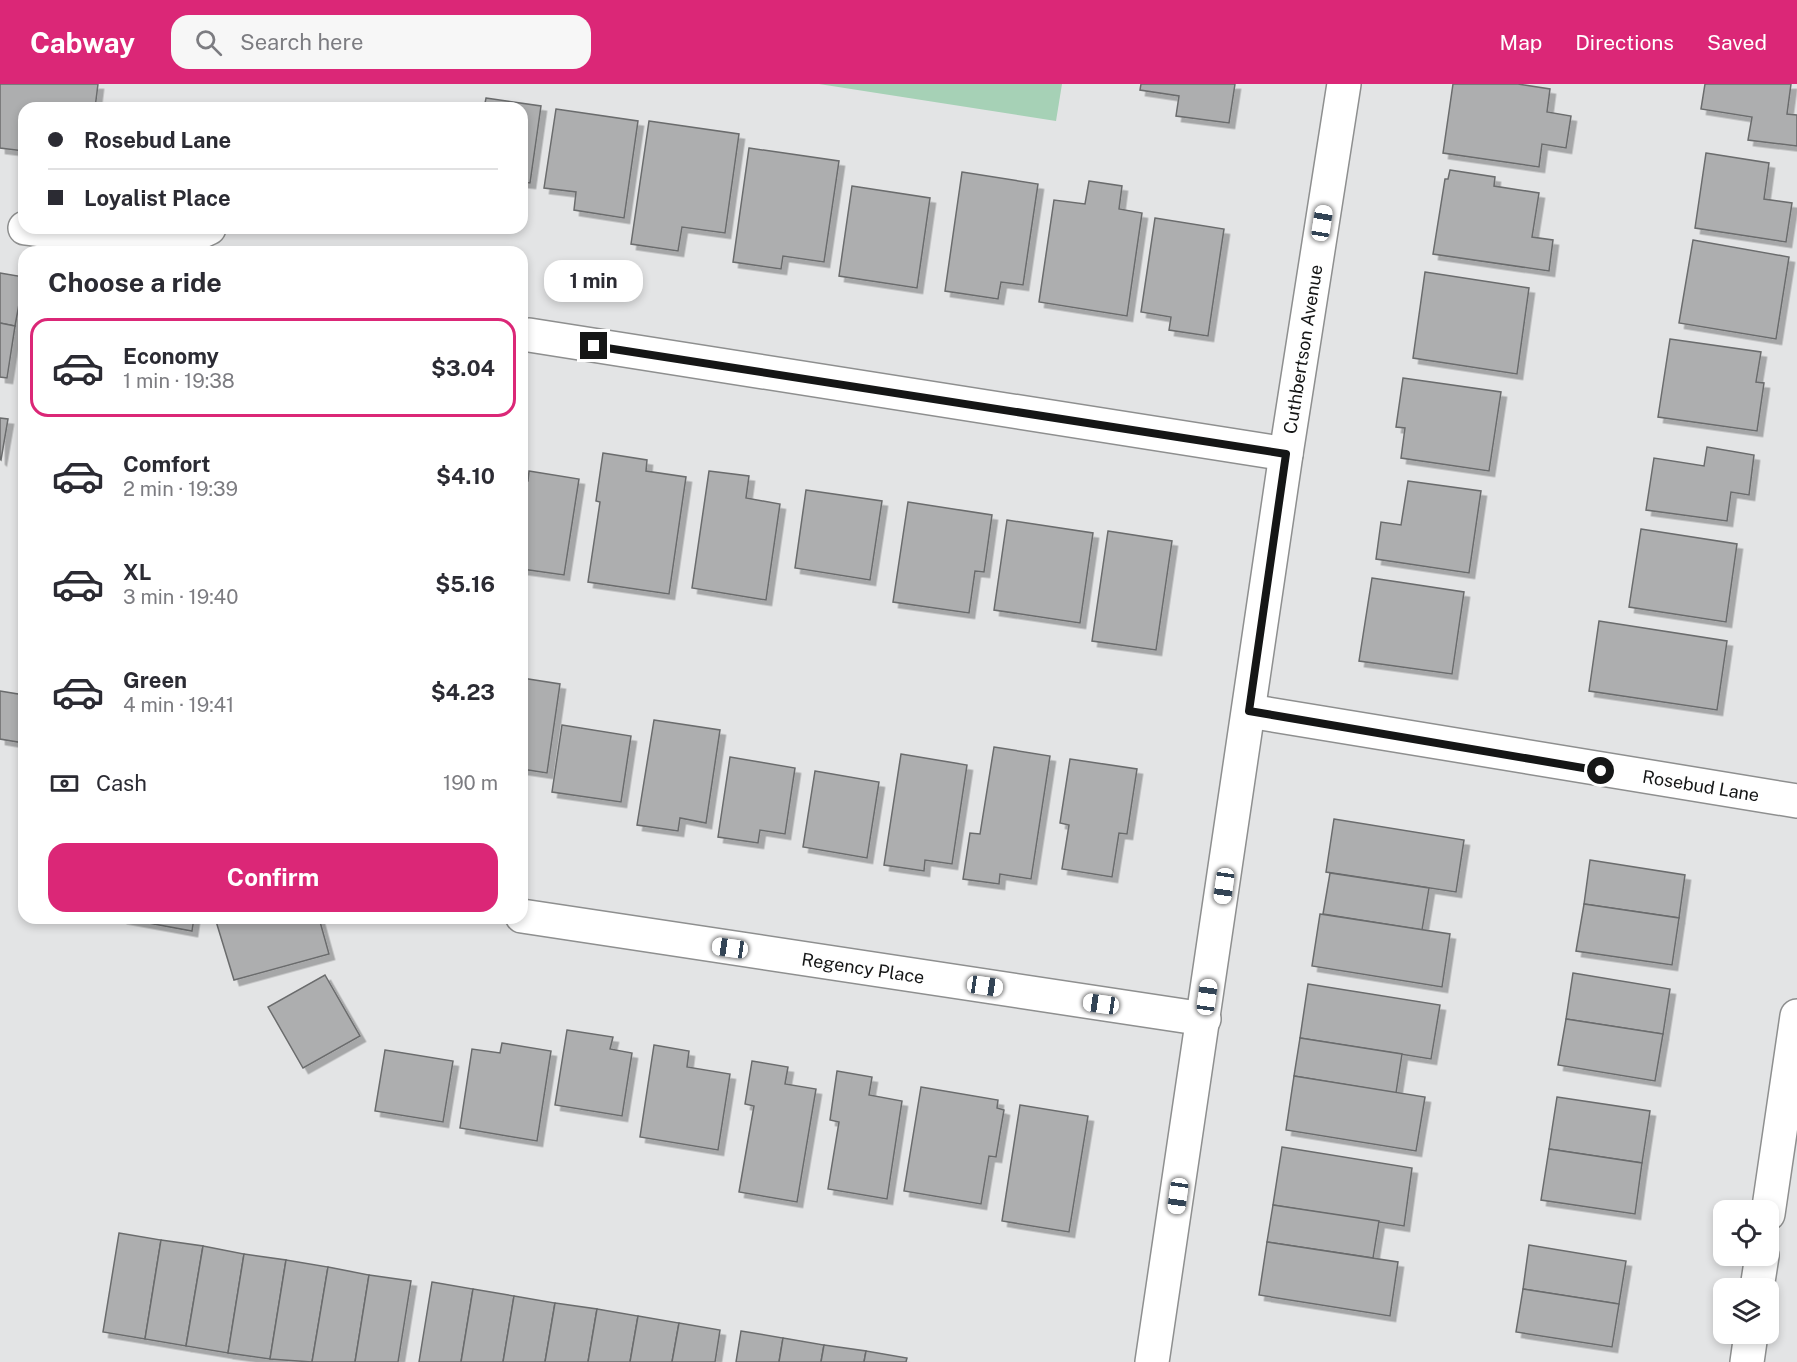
<!DOCTYPE html>
<meta charset="utf-8">
<style>
body{margin:0;font-family:"Public Sans",sans-serif;background:#f7f7f7;color:#2b2b33;height:100vh;display:flex;flex-direction:column;font-size:22px;white-space:nowrap}
*{box-sizing:border-box;margin:0}
p{font-size:20px;color:#7c7c81}
.icon{flex:none;width:33px;height:33px;fill:none;stroke:currentColor;stroke-width:2;stroke-linecap:round;stroke-linejoin:round}
.map{position:relative;flex:1;overflow:hidden}
.sheet{position:absolute;left:18px;top:162px;width:510px;height:678px;display:flex;flex-direction:column;background:#fff;border-radius:18px;box-shadow:0 3px 9px #0003}
.sheet>*{flex:none}
.top-card{position:absolute;left:18px;top:18px;width:510px;height:132px;border-radius:18px;box-shadow:0 3px 9px #0003;display:grid;align-content:center;height:132px;padding:0 30px;background:#fff}
.buttons{position:absolute;left:1713px;top:1116px;display:grid;gap:12px}
.buttons a{display:grid;place-items:center;width:66px;height:66px;border-radius:12px;background:#fff;box-shadow:0 3px 9px #0003;font-size:30px}
.end{position:absolute;width:27px;height:27px;margin:-14px;border:8px solid #151616;background:#fff;box-shadow:0 0 0 3px #fff}
.from{border-radius:50%}
.bubble{position:absolute;height:42px;border-radius:18px;background:#fff;box-shadow:0 3px 9px #0003;font-size:20px;font-weight:700;line-height:42px;text-align:center}
.car{position:absolute;width:18px;height:36px;margin:-18px -9px;border-radius:8px;box-shadow:0 0 4px 2px #0007;background:linear-gradient(#fff 24%,#345 0 40%,#fff 0 76%,#345 0 86%,#fff 0)}
.top-card b{display:flex;align-items:center;gap:21px;height:57px;font-size:22px}
.top-card b+b{border-top:2px solid #e1e1e2}
.top-card i{width:15px;height:15px;background:#2b2b33}
ul{padding:0;list-style:none}
li{display:flex;align-items:center;gap:18px;height:99px;margin:0 12px 9px;padding:0 18px;border:3px solid transparent;border-radius:18px}
li div{flex:1}
li b{display:block;font-size:22px}
li em{font-style:normal;font-weight:700}
li.on{border-color:#db2777}
li>.icon{width:54px;height:54px;stroke-width:1.5}
h2{padding:0 30px;font-size:27px;line-height:72px}
.pay{display:flex;align-items:center;gap:15px;height:66px;padding:0 30px;font-size:22px}
.pay p{margin-inline-start:auto}
.primary-button{display:flex;gap:12px;margin-top:auto;padding:12px 30px}
.primary-button a{flex:1;height:69px;border-radius:18px;background:#db2777;color:#fff;font-size:24px;font-weight:700;line-height:69px;text-align:center}
header{display:flex;align-items:center;gap:36px;box-sizing:border-box;height:84px;padding:0 30px;background:#db2777;color:#fff}
header strong{font-size:28px}
nav{display:flex;gap:33px;margin-inline-start:auto;font-size:21px}
.search{width:420px;height:54px;background:#f7f7f7;display:flex;align-items:center;gap:15px;box-sizing:border-box;padding:0 21px;border-radius:18px;color:#7c7c81;font-size:22px}
.map>svg:first-child{display:block}
.green{fill:#a6d1b6}
.building{fill:#adaeaf;stroke:#6b6c6d;stroke-width:1.5;filter:url(#shadow)}
.lines{fill:none;stroke-linecap:round;stroke-linejoin:round}
.minor-casing{stroke:#8e8f8f;stroke-width:36}
.minor{stroke:#fff;stroke-width:33}
.route{stroke:#151616;stroke-width:8}
.labels{text-anchor:middle;dominant-baseline:central;stroke-width:6;stroke-linejoin:round;paint-order:stroke}
.street-label{font-size:18px;fill:#151616;stroke:#fff}
</style>
<header>
<strong>Cabway</strong>
<div class="search"><svg class="icon" aria-label="search" viewBox="0 0 24 24"><circle cx="10" cy="10" r="6"/><path d="M15 15l6 6"/></svg>Search here</div>
<nav><a>Map</a><a>Directions</a><a>Saved</a></nav>
</header>
<div class="map">
<svg width="1797" height="1278" viewBox="0 0 1797 1278">
<defs>
<filter id="shadow"><feDropShadow dx="5.5" dy="5.5" stdDeviation="0" flood-color="#0004"/></filter>
</defs>
<rect width="100%" height="100%" fill="#e3e4e5"/>
<polygon class="green" points="819,0 1062,0 1056,37"/>
<g class="building">
<polygon points="0,0 98,0 95,24 24,24 24,67 0,64"/>
<polygon points="1141,0 1235,0 1229,39 1176,32 1179,12 1140,6"/>
<polygon points="1453,0 1518,0 1550,5 1547,28 1571,32 1566,64 1542,60 1539,83 1443,69"/>
<polygon points="1705,0 1791,0 1787,30 1797,31 1797,62 1748,56 1752,33 1701,25"/>
<polygon points="486,14 541,22 530,99 522,98 522,24 484,24"/>
<polygon points="556,25 638,37 624,134 574,126 576,108 544,104"/>
<polygon points="649,37 739,50 725,149 682,143 678,167 631,160"/>
<polygon points="749,64 839,77 824,178 783,172 781,185 733,178"/>
<polygon points="1706,69 1769,79 1764,115 1792,119 1786,158 1695,144"/>
<polygon points="1450,86 1495,93 1494,102 1539,109 1532,153 1553,156 1549,187 1433,170 1445,95 1448,95"/>
<polygon points="962,88 1038,100 1023,201 1001,198 998,215 945,207"/>
<polygon points="1089,97 1122,102 1119,125 1142,129 1127,232 1039,218 1054,116 1085,120"/>
<polygon points="852,102 930,114 917,204 839,192"/>
<polygon points="1155,134 1224,145 1208,252 1169,246 1171,233 1141,228"/>
<polygon points="1693,156 1789,173 1776,255 1679,239"/>
<polygon points="1425,188 1529,204 1517,290 1413,274"/>
<polygon points="0,189 24,193 15,242 0,239"/>
<polygon points="0,239 15,242 7,294 0,293"/>
<polygon points="1670,255 1761,268 1756,298 1764,299 1757,347 1658,333"/>
<polygon points="1403,294 1501,308 1489,387 1401,374 1405,344 1396,343"/>
<polygon points="0,334 8,335 1,376 0,375"/>
<polygon points="1707,363 1754,371 1749,411 1731,408 1727,437 1646,426 1654,374 1704,382"/>
<polygon points="603,369 647,376 646,387 686,393 669,510 588,498 600,418 596,417"/>
<polygon points="529,387 579,395 564,491 522,485 522,396 528,397"/>
<polygon points="709,387 749,392 746,414 780,420 766,516 692,504"/>
<polygon points="1408,397 1481,407 1469,489 1376,475 1381,438 1401,441"/>
<polygon points="806,406 882,417 870,496 795,484"/>
<polygon points="908,418 992,431 984,488 975,487 969,529 893,518"/>
<polygon points="1007,436 1093,449 1080,539 994,526"/>
<polygon points="1641,445 1737,460 1726,538 1629,523"/>
<polygon points="1108,447 1172,457 1156,566 1092,557"/>
<polygon points="1372,494 1464,508 1452,590 1359,577"/>
<polygon points="1599,537 1727,557 1717,626 1589,607"/>
<polygon points="522,594 560,600 547,689 522,685"/>
<polygon points="0,607 24,611 24,659 0,655"/>
<polygon points="654,636 720,646 706,739 680,734 678,747 637,741"/>
<polygon points="562,641 631,652 621,718 552,708"/>
<polygon points="994,663 1050,672 1031,795 1000,790 999,800 963,795 970,749 980,750"/>
<polygon points="901,670 967,681 952,780 925,776 924,787 884,781"/>
<polygon points="730,673 795,684 785,750 760,746 758,759 718,753"/>
<polygon points="1070,675 1137,685 1127,750 1119,749 1112,793 1062,785 1069,741 1060,739"/>
<polygon points="815,687 879,698 867,774 803,763"/>
<polygon points="1334,735 1464,756 1456,808 1326,788"/>
<polygon points="1590,776 1685,791 1679,834 1584,820"/>
<polygon points="1330,789 1429,804 1422,846 1323,830"/>
<polygon points="1584,820 1679,834 1672,881 1576,867"/>
<polygon points="1320,830 1450,850 1442,903 1312,882"/>
<polygon points="121,834 194,834 192,847"/>
<polygon points="215,834 319,834 329,870 234,896"/>
<polygon points="1573,889 1670,905 1663,950 1566,935"/>
<polygon points="325,891 360,952 303,984 268,923"/>
<polygon points="1308,900 1440,921 1431,975 1300,954"/>
<polygon points="1566,935 1663,950 1655,997 1558,981"/>
<polygon points="567,946 613,953 610,965 632,969 622,1032 555,1021"/>
<polygon points="1300,954 1402,970 1396,1009 1294,992"/>
<polygon points="502,959 551,967 537,1057 460,1044 472,965 500,969"/>
<polygon points="654,961 689,967 687,983 730,990 718,1066 640,1053"/>
<polygon points="385,966 453,977 443,1038 375,1027"/>
<polygon points="752,977 788,983 785,1000 816,1005 797,1118 739,1108 754,1022 745,1020"/>
<polygon points="837,987 872,993 869,1011 902,1017 887,1115 828,1105 839,1038 830,1036"/>
<polygon points="1294,992 1425,1013 1416,1067 1286,1046"/>
<polygon points="921,1003 998,1016 997,1024 1004,1026 996,1073 989,1072 981,1120 904,1107"/>
<polygon points="1557,1013 1650,1027 1642,1079 1549,1065"/>
<polygon points="1020,1021 1088,1032 1069,1148 1002,1137"/>
<polygon points="1282,1063 1412,1084 1404,1142 1273,1121"/>
<polygon points="1549,1065 1642,1079 1635,1130 1541,1116"/>
<polygon points="1273,1121 1379,1137 1373,1174 1267,1158"/>
<polygon points="119,1149 161,1156 145,1255 103,1248"/>
<polygon points="161,1156 203,1162 186,1262 145,1255"/>
<polygon points="1267,1158 1398,1178 1390,1232 1259,1211"/>
<polygon points="1529,1161 1626,1177 1619,1220 1523,1205"/>
<polygon points="203,1162 244,1170 228,1269 186,1262"/>
<polygon points="244,1170 286,1176 270,1275 228,1269"/>
<polygon points="286,1176 328,1183 312,1278 270,1275"/>
<polygon points="328,1183 369,1191 355,1278 312,1278"/>
<polygon points="369,1191 411,1197 398,1278 355,1278"/>
<polygon points="432,1198 473,1205 461,1278 419,1278"/>
<polygon points="473,1205 514,1212 503,1278 461,1278"/>
<polygon points="1523,1205 1619,1220 1612,1263 1516,1248"/>
<polygon points="514,1212 555,1219 545,1278 503,1278"/>
<polygon points="555,1219 597,1225 588,1278 545,1278"/>
<polygon points="597,1225 638,1232 630,1278 588,1278"/>
<polygon points="638,1232 679,1239 672,1278 630,1278"/>
<polygon points="679,1239 720,1246 715,1278 672,1278"/>
<polygon points="741,1247 783,1254 779,1278 736,1278"/>
<polygon points="783,1254 824,1261 821,1278 779,1278"/>
<polygon points="824,1261 866,1267 864,1278 821,1278"/>
<polygon points="866,1267 907,1274 906,1278 864,1278"/>
</g>
<g class="lines">
<g class="minor-casing">
<g id="minor">
<polyline points="25,144 170,162 209,144"/>
<polyline points="529,251 1286,370"/>
<path id="s1" d="M1249,627l548,90"/>
<path id="s2" d="M522,832l682,103"/>
<polyline points="1768,1130 1797,932"/>
<polyline points="1757,1204 1762,1172"/>
<path id="s3" d="M1152,1278l134,-908 58,-370"/>
<polyline points="1747,1278 1751,1250"/>
</g>
</g>
<use href="#minor" class="minor"/>
</g>
<g class="lines">
<polyline class="route" points="594,262 1286,370 1249,627 1601,687"/>
</g>
<g class="labels">
<g class="street-label">
<text stroke="none"><textPath href="#s3" startOffset="1024">Cuthbertson Avenue</textPath></text>
<text stroke="none"><textPath href="#s1" startOffset="458">Rosebud Lane</textPath></text>
<text stroke="none"><textPath href="#s2" startOffset="345">Regency Place</textPath></text>
</g>
</g>
</svg>
<div class="buttons">
<a><svg class="icon" aria-label="locate" viewBox="0 0 24 24"><circle cx="12" cy="12" r="6"/><path d="M12 2v4M12 18v4M2 12h4M18 12h4"/></svg></a>
<a><svg class="icon" aria-label="layers" viewBox="0 0 24 24"><path d="M12 4l9 5-9 5-9-5zM3 14l9 5 9-5"/></svg></a>
</div>
<i class="end from" style="left:1601px;top:687px"></i>
<i class="end" style="left:594px;top:262px"></i>
<div class="bubble" style="left:544px;top:176px;width:99px">1 min</div>
<i class="car" style="left:1322px;top:139px;rotate:9deg"></i>
<i class="car" style="left:1224px;top:802px;rotate:188deg"></i>
<i class="car" style="left:730px;top:864px;rotate:278deg"></i>
<i class="car" style="left:985px;top:902px;rotate:98deg"></i>
<i class="car" style="left:1207px;top:913px;rotate:8deg"></i>
<i class="car" style="left:1101px;top:920px;rotate:278deg"></i>
<i class="car" style="left:1178px;top:1112px;rotate:188deg"></i>
<div class="top-card">
<b><i class="from"></i>Rosebud Lane</b>
<b><i></i>Loyalist Place</b>
</div>
<section class="sheet">
<h2>Choose a ride</h2>
<ul>
<li class="on"><svg class="icon" aria-label="car" viewBox="0 0 24 24"><path d="M5 17H2v-5l4-1 3-4h7l3 4 3 1v5h-3M9 17h6M6 11h13"/><circle cx="7" cy="17" r="2"/><circle cx="17" cy="17" r="2"/></svg><div><b>Economy</b><p>1 min · 19:38</p></div><em>$3.04</em></li>
<li><svg class="icon" aria-label="car" viewBox="0 0 24 24"><path d="M5 17H2v-5l4-1 3-4h7l3 4 3 1v5h-3M9 17h6M6 11h13"/><circle cx="7" cy="17" r="2"/><circle cx="17" cy="17" r="2"/></svg><div><b>Comfort</b><p>2 min · 19:39</p></div><em>$4.10</em></li>
<li><svg class="icon" aria-label="car" viewBox="0 0 24 24"><path d="M5 17H2v-5l4-1 3-4h7l3 4 3 1v5h-3M9 17h6M6 11h13"/><circle cx="7" cy="17" r="2"/><circle cx="17" cy="17" r="2"/></svg><div><b>XL</b><p>3 min · 19:40</p></div><em>$5.16</em></li>
<li><svg class="icon" aria-label="car" viewBox="0 0 24 24"><path d="M5 17H2v-5l4-1 3-4h7l3 4 3 1v5h-3M9 17h6M6 11h13"/><circle cx="7" cy="17" r="2"/><circle cx="17" cy="17" r="2"/></svg><div><b>Green</b><p>4 min · 19:41</p></div><em>$4.23</em></li>
</ul>
<div class="pay"><svg class="icon" aria-label="cash" viewBox="0 0 24 24"><path d="M3 7h18v10H3z"/><circle cx="12" cy="12" r="2"/></svg>Cash<p>190 m</p></div>
<div class="primary-button"><a>Confirm</a></div>
</section>
</div>
